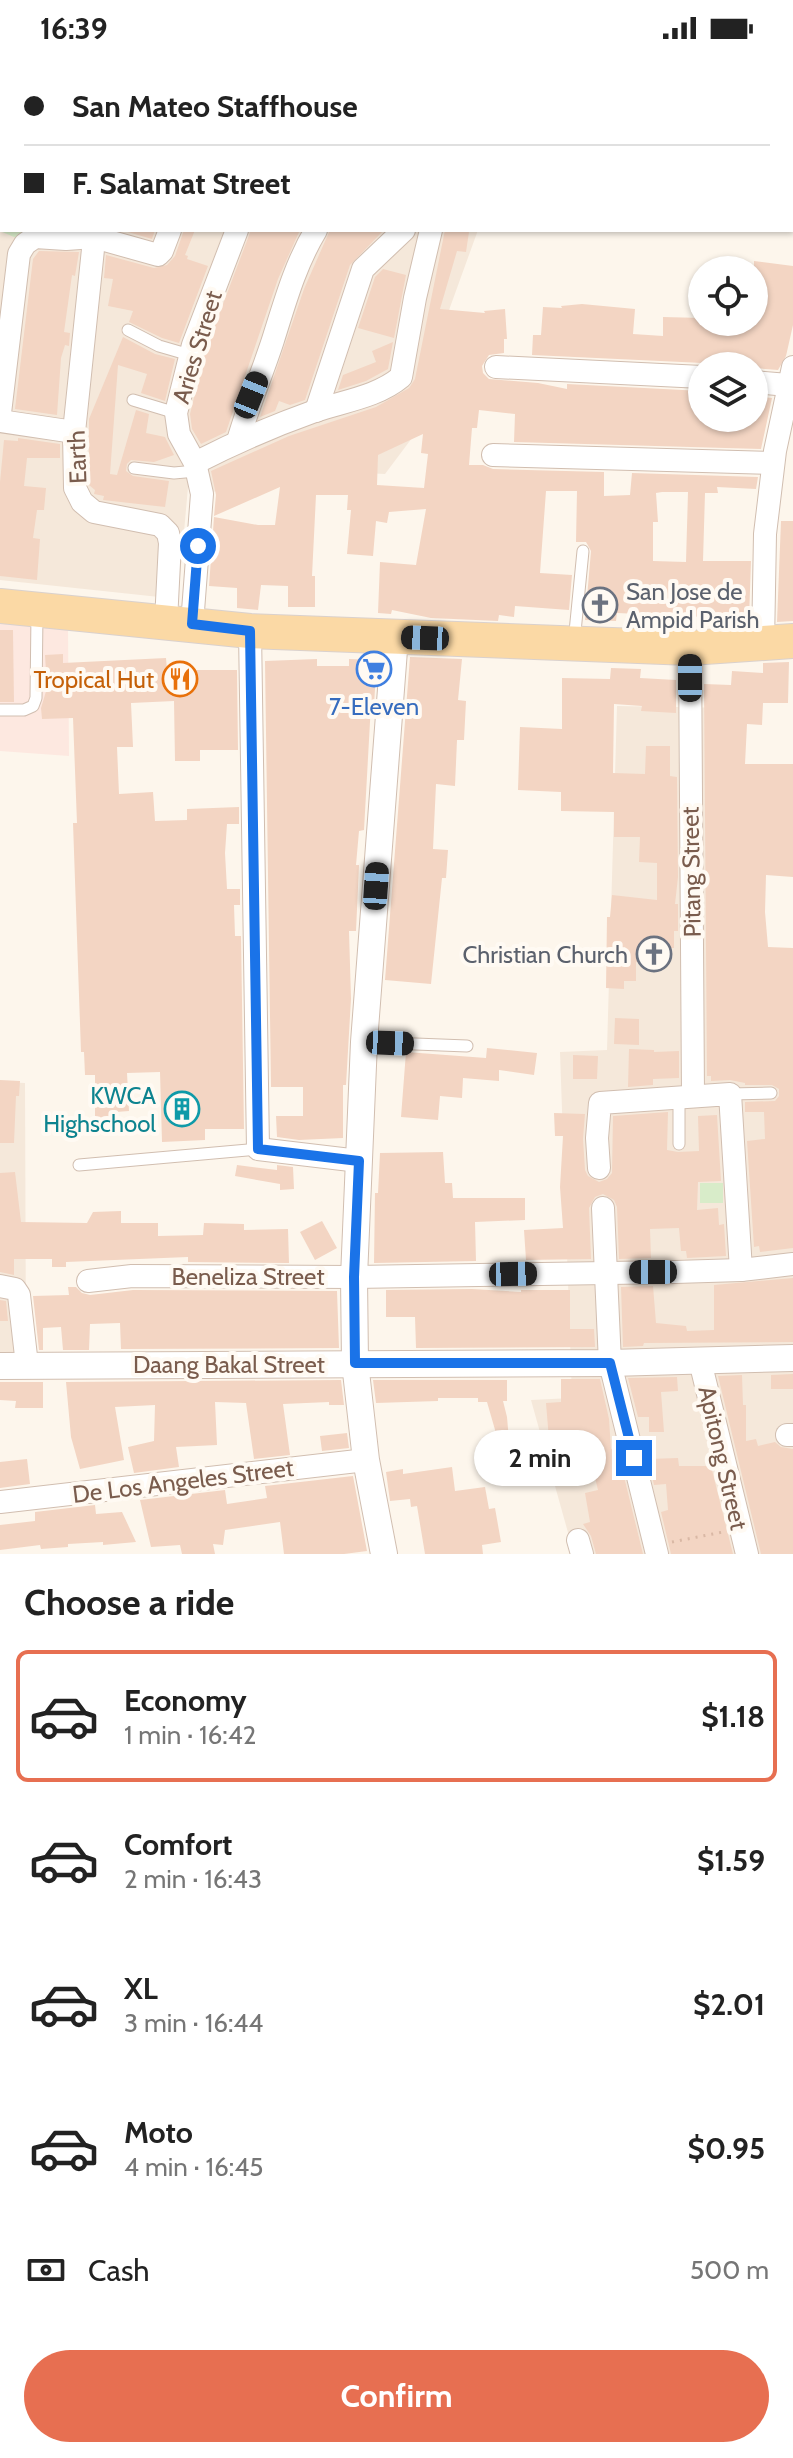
<!DOCTYPE html>
<meta charset="utf-8">
<style>
body{margin:0;font-family:Cabin,sans-serif;background:#f2f2f2;color:#222;height:100vh;display:flex;flex-direction:column;font-size:30px;white-space:nowrap}
*{box-sizing:border-box;margin:0}
p{font-size:26px;color:#767676}
.icon{flex:none;width:44px;height:44px;fill:none;stroke:currentColor;stroke-width:2;stroke-linecap:round;stroke-linejoin:round}
.map{position:relative;height:1498px;overflow:hidden}
.sheet{display:flex;flex-direction:column;background:#fff;flex:1}
.sheet>*{flex:none}
.guide{position:absolute;left:0px;top:0px;width:794px;height:176px;box-shadow:0 2px 6px #0004;display:grid;align-content:center;height:176px;padding:0 24px;background:#fff}
.fabs{position:absolute;left:688px;top:200px;display:grid;gap:16px}
.fabs a{display:grid;place-items:center;width:80px;height:80px;border-radius:50%;background:#fff;box-shadow:0 2px 6px #0004;font-size:40px}
.end{position:absolute;width:36px;height:36px;margin:-18px;border:10px solid #1a73e8;background:#fff;box-shadow:0 0 0 4px #fff}
.from{border-radius:50%}
.bubble{position:absolute;height:56px;border-radius:28px;background:#fff;box-shadow:0 2px 6px #0004;font-size:26px;font-weight:800;line-height:56px;text-align:center}
.car{position:absolute;width:24px;height:48px;margin:-24px -12px;border-radius:10px;box-shadow:0 0 6px 2px #0007;background:linear-gradient(#222 24%,#8ab4d8 0 40%,#222 0 76%,#8ab4d8 0 86%,#222 0)}
.guide b{display:flex;align-items:center;gap:28px;height:76px;font-size:30px}
.guide b+b{border-top:2px solid #e0e0e0}
.guide i{width:20px;height:20px;background:#222}
ul{padding:0;list-style:none}
li{display:flex;align-items:center;gap:24px;height:132px;margin:0 16px 12px;padding:0 8px;border:4px solid transparent;border-radius:12px}
li div{flex:1}
li b{display:block;font-size:30px}
li em{font-style:normal;font-weight:800}
li.current{border-color:#e76f51}
li>.icon{width:72px;height:72px;stroke-width:1.5}
h2{padding:0 24px;font-size:36px;line-height:96px}
.pay{display:flex;align-items:center;gap:20px;height:88px;padding:0 24px;font-size:30px}
.pay p{margin-inline-start:auto}
.button{display:flex;gap:16px;margin-top:auto;padding:16px 24px}
.button a{flex:1;height:92px;border-radius:48px;background:#e76f51;color:#fff;font-size:32px;font-weight:800;line-height:92px;text-align:center}
.status{display:flex;justify-content:space-between;align-items:center;height:56px;padding:0 40px;background:#fff;direction:ltr}
.status svg{height:22px;fill:currentColor}
.map>svg:first-child{display:block}
.residential{fill:#f5e8da}
.commercial{fill:#fde8e0}
.green{fill:#d8ecc9}
.building{fill:#f3d5c3;fill-rule:evenodd}
.lines{fill:none;stroke-linecap:round;stroke-linejoin:round}
.service-casing{stroke:#d1beb0;stroke-width:13}
.minor-casing{stroke:#d1beb0;stroke-width:24}
.tertiary-casing{stroke:#d1beb0;stroke-width:28}
.primary-casing{stroke:#dad1cd;stroke-width:36}
.path{stroke:#d9b8a5;stroke-width:3;stroke-dasharray:2 6;stroke-linecap:butt}
.service{stroke:#fff;stroke-width:11}
.minor{stroke:#fff;stroke-width:22}
.tertiary{stroke:#fff;stroke-width:26}
.primary{stroke:#fbd9a5;stroke-width:34}
.route{stroke:#1a73e8;stroke-width:10}
.labels{text-anchor:middle;dominant-baseline:central;stroke-width:8;stroke-linejoin:round;paint-order:stroke}
.street-label{font-size:24px;fill:#7a5c4d;stroke:#fffaf3}
.worship-label{font-size:24px;fill:#5b616d;stroke:#fffaf3;text-anchor:start}
.food-label{font-size:24px;fill:#c56008;stroke:#fffaf3;text-anchor:end}
.shop-label{font-size:24px;fill:#366cbe;stroke:#fffaf3}
.culture-label{font-size:24px;fill:#0d838f;stroke:#fffaf3;text-anchor:end}
</style>
<div class="status"><b>16:39</b><svg viewBox="0 0 49 12"><path d="M0 12V9h3v3zM5 12V6h3v6zM10 12V3h3v9zM15 12V0h3v12zM26 1h20v11H26zM47 4h2v5h-2z"/></svg></div>
<div class="map">
<svg width="793" height="1498" viewBox="0 0 793 1498">
<rect width="100%" height="100%" fill="#fdf6ec"/>
<g class="residential">
<polygon points="0,0 231,2 2,2 2,174 478,174 444,268 430,358 385,418 288,413 210,437 188,431 178,543 0,524"/>
<polygon points="416,0 662,0 416,2"/>
<polygon points="617,650 735,652 742,992 793,991 793,1498 574,1498 531,1344 572,1342 560,996 607,994"/>
<polygon points="0,1026 25,1027 26,1300 0,1301"/>
</g>
<polygon class="commercial" points="0,567 68,574 69,700 0,695"/>
<g class="green">
<polygon points="0,94 2,174 22,174 21,184 0,175"/>
<rect x="700" y="1127" width="23" height="20"/>
</g>
<g class="building">
<polygon points="121,174 155,174 152,183"/>
<polygon points="184,174 195,174 185,199 188,200 187,203 208,210 179,287 162,282 129,266 133,255 108,250 113,223 104,222 106,199 154,212 167,209 175,200"/>
<polygon points="251,174 300,174 278,223 226,376 201,388 192,373 190,358 206,293"/>
<polygon points="330,174 384,174 350,209 305,344 290,349 279,345 275,355 260,361 304,233"/>
<path d="M445,174l24,2 -3,20 -9,-1 -17,58 45,4 -1,-2 21,-2 2,30h-3v14l-15,2 -7,11 1,7 6,6 49,4 29,6v-5l135,7v27h52v-22l18,2 -11,51 -247,-7 1,-28 -36,-4 -2,18h-5l-3,37h14l10,4 111,3v24l26,-1 2,-22 126,4 -2,12 -39,-2 1,6h-13l-2,68h48l-2,58 -132,-6 -1,8 -31,-1 6,-69 -5,-9h-10l1,-51h-31l-6,82 32,2 -3,35 -54,-4 -1,11 -15,-2 -1,6 -67,-3 -39,-8 -1,4 -13,-1 2,-51 36,3 10,-56 -37,3 -2,11 -11,-2 -3,35 -26,-2 4,-44h-4l1,-15h-32l-4,81h3v31h-27v-21l-27,-1 -3,25 -21,-2v-20l-28,-2 5,-69 44,8h17l5,-38 -66,29 2,-21 -5,-24 78,-35 87,-29 33,-19 6,-9zM423,378l-2,19 7,1 -4,34 -47,-3 1,-30zM662,436h26l-2,70 -33,-1v-39h5l-2,-29z"/>
<polygon points="39,195 79,196 75,220 72,219 64,276 70,277 69,290 65,289 61,302 57,359 15,353 33,203"/>
<polygon points="754,205 793,210 793,269 786,300 778,314 754,312 754,310 710,310 703,307 532,299 533,279 541,279 543,251 562,252 561,250 582,248 635,253 633,278 663,280 663,261 702,262 702,266 754,266 761,233 754,232"/>
<polygon points="383,213 406,219 394,282 358,272 375,221"/>
<polygon points="123,281 155,298 175,303 165,345 141,337 147,318 118,309 110,418 117,419 136,354 149,358 146,377 165,381 174,399 154,406 131,404 127,408 126,415 133,420 169,425 165,451 103,444 104,440 94,438 95,434 89,429 89,363"/>
<polygon points="393,286 388,313 366,325 338,334 343,319 376,306 372,295"/>
<polygon points="18,382 60,388 60,402 27,402 24,430 46,432 44,454 37,454 33,482 40,483 37,524 0,520 0,426 4,384 18,385"/>
<polygon points="781,465 793,465 793,565 777,566"/>
<polygon points="0,574 13,574 14,646 0,646"/>
<polygon points="63,598 63,607 166,602 167,614 237,614 238,694 200,694 200,705 175,705 174,645 131,647 133,691 117,691 119,738 153,736 155,765 187,764 187,753 239,751 239,768 227,768 225,797 227,833 240,833 240,849 234,849 235,880 241,880 244,1073 205,1073 205,1084 162,1086 160,1016 127,1017 129,1055 116,1056 116,1075 95,1075 95,1019 85,1019 84,996 81,996 73,767 77,767 73,662 42,663 41,652 47,632 45,599"/>
<polygon points="410,601 462,603 458,644 466,645 464,684 457,684 455,730 436,728 433,793 448,794 446,822 442,822 431,928 385,924"/>
<polygon points="317,603 317,610 349,610 349,603 377,604 374,648 371,648 364,774 359,775 356,809 359,809 356,875 349,875 351,943 346,1029 343,1029 343,1082 299,1084 277,1081 276,1060 303,1060 303,1031 271,1031 265,605"/>
<polygon points="789,606 788,647 763,647 762,669 747,668 745,708 793,708 793,821 766,819 765,856 768,891 793,892 793,1192 760,1196 759,1190 754,1191 747,1085 765,1083 764,1056 745,1056 745,1046 775,1045 779,1040 779,1033 772,1029 745,1029 745,1027 730,1024 711,1025 711,1020 707,1020 704,628 731,629 732,615 763,617 763,607"/>
<polygon points="611,612 641,613 640,622 676,624 676,657 641,655 642,650 614,648 613,717 645,718 646,690 670,690 670,720 677,721 678,821 675,848 678,848 678,875 674,875 674,892 661,892 661,907 636,906 636,925 624,925 624,933 606,932 607,861 610,861 612,839 657,844 657,807 639,806 640,781 614,781 614,756 561,755 561,736 518,734 520,671 562,673 562,622 610,623"/>
<polygon points="615,962 639,963 639,989 614,988"/>
<polygon points="487,992 537,997 534,1019 499,1014 499,1025 463,1022 462,1042 440,1040 438,1064 401,1061 406,996 486,1002"/>
<polygon points="629,993 654,994 654,996 679,995 679,1022 653,1023 653,1029 628,1031"/>
<polygon points="573,999 598,1000 597,1023 573,1023"/>
<polygon points="0,1024 20,1025 19,1040 16,1040 14,1087 0,1087"/>
<polygon points="668,1056 667,1094 678,1096 699,1095 698,1060 717,1059 721,1125 698,1126 697,1154 718,1152 719,1169 724,1168 726,1200 687,1202 686,1195 681,1195 679,1172 650,1173 651,1202 619,1203 617,1151 614,1144 603,1138 595,1141 589,1152 591,1203 526,1204 524,1174 563,1172 560,1131 563,1080 555,1080 554,1057 585,1058 583,1083 585,1114 588,1120 599,1126 607,1123 612,1117 613,1060"/>
<polygon points="443,1096 445,1127 452,1127 453,1142 525,1142 525,1164 475,1166 476,1205 374,1207 375,1137 378,1137 380,1097"/>
<polygon points="237,1109 277,1114 277,1109 293,1111 294,1133 280,1134 280,1128 235,1120"/>
<polygon points="15,1116 21,1166 87,1167 93,1156 121,1155 121,1167 158,1167 158,1180 203,1179 204,1167 244,1168 244,1174 288,1173 289,1207 188,1206 188,1201 66,1206 66,1211 52,1211 52,1203 14,1203 14,1219 0,1216 0,1117"/>
<polygon points="322,1165 337,1192 315,1204 300,1176"/>
<polygon points="793,1222 793,1286 644,1287 643,1290 623,1291 621,1231 653,1230 656,1267 686,1270 687,1275 714,1274 714,1229"/>
<polygon points="68,1231 76,1231 82,1237 90,1239 133,1234 337,1235 339,1292 121,1293 120,1267 90,1268 89,1294 63,1294 61,1271 43,1272 43,1294 39,1294 33,1240 69,1239"/>
<polygon points="472,1233 521,1236 521,1234 570,1234 570,1273 594,1273 595,1291 416,1292 415,1261 386,1261 386,1234"/>
<polygon points="0,1244 6,1245 8,1265 0,1265"/>
<polygon points="793,1318 793,1333 771,1333 771,1319"/>
<polygon points="742,1319 743,1349 746,1349 746,1385 756,1383 758,1390 775,1386 781,1391 793,1393 793,1498 761,1498 718,1320"/>
<polygon points="677,1321 678,1335 661,1336 664,1376 649,1376 649,1361 638,1361 628,1322"/>
<polygon points="561,1323 600,1323 609,1363 611,1393 617,1392 643,1498 596,1498 591,1480 583,1468 590,1466 585,1437 598,1434 585,1380 549,1383 546,1347 561,1346"/>
<polygon points="341,1324 344,1349 329,1349 329,1346 283,1348 290,1399 254,1403 246,1347 215,1346 217,1389 176,1391 179,1411 134,1417 128,1391 154,1385 155,1349 115,1351 124,1404 80,1413 71,1381 66,1326"/>
<polygon points="373,1324 507,1324 507,1345 503,1345 507,1361 510,1396 502,1398 487,1346 478,1346 478,1342 438,1342 438,1345 376,1347"/>
<polygon points="0,1326 43,1326 43,1352 15,1352 16,1345 0,1344"/>
<polygon points="347,1377 349,1392 322,1395 320,1380"/>
<polygon points="678,1402 679,1410 711,1410 733,1498 671,1498 661,1456 668,1454 666,1428 654,1429 648,1403"/>
<polygon points="27,1403 30,1428 0,1432 0,1406"/>
<polygon points="452,1411 455,1435 485,1431 489,1453 495,1452 501,1486 482,1489 483,1498 425,1498 417,1450 411,1451 410,1443 390,1445 386,1416 403,1413 403,1418"/>
<polygon points="353,1420 367,1495 344,1498 284,1498 280,1466 225,1474 223,1489 213,1488 215,1498 182,1498 180,1489 151,1491 140,1444 225,1434 227,1448 267,1442 265,1430"/>
<polygon points="95,1449 96,1458 122,1456 136,1486 103,1489 103,1486 68,1488 68,1491 41,1493 40,1489 0,1494 0,1469 35,1465 35,1456"/>
</g>
<g class="lines">
<g class="service-casing">
<g id="service">
<polyline points="128,274 159,290 190,299"/>
<polyline points="133,344 176,357"/>
<polyline points="134,412 174,417 196,415"/>
<polyline points="574,586 583,495"/>
<polyline points="0,654 24,654 33,650 36,642 37,558"/>
<polyline points="364,986 467,990"/>
<polyline points="730,1038 771,1037"/>
<polyline points="679,1041 679,1088"/>
<polyline points="79,1109 258,1093"/>
</g>
</g>
<g class="minor-casing">
<g id="minor">
<polyline points="182,0 186,2"/>
<polyline points="497,0 502,2"/>
<polyline points="0,1 2,2"/>
<polyline points="157,2 158,0"/>
<polyline points="792,54 793,55"/>
<polyline points="0,81 2,81"/>
<polyline points="95,174 74,376 75,432 82,446 94,456 160,469 168,477 170,487 166,565"/>
<polyline points="496,311 702,321"/>
<polyline points="754,326 788,329"/>
<polyline points="316,355 363,213 404,174"/>
<polyline points="0,357 19,198 25,188 35,181 66,183 94,181 158,199 162,195 170,174"/>
<polyline points="0,365 74,376"/>
<path d="M238,385c10,-35 24,-67 35,-101 12,-38 22,-75 43,-110"/>
<polyline points="493,399 773,407"/>
<path d="M195,407c39,-20 78,-37 120,-52 29,-10 62,-14 86,-34l14,-79 16,-68"/>
<polyline points="192,568 202,438 195,407 179,378 176,357 193,289 237,174"/>
<polyline points="250,575 258,1093 359,1105"/>
<polyline points="763,588 765,478 775,395 793,311"/>
<polyline points="690,592 693,1039"/>
<polyline points="599,1112 597,1082 600,1047 730,1038 741,1214"/>
<polyline points="603,1152 610,1307 657,1498"/>
<polyline points="88,1225 132,1220 354,1221 675,1216 741,1214 793,1208"/>
<polyline points="0,1230 15,1233 19,1239 27,1309"/>
<polyline points="700,1305 747,1498"/>
<polyline points="787,1379 793,1379"/>
<polyline points="0,1446 366,1404"/>
<polyline points="578,1484 582,1498"/>
</g>
</g>
<g class="tertiary-casing">
<g id="tertiary">
<polyline points="0,1310 610,1307 793,1302"/>
<polyline points="384,1498 366,1404 355,1307 354,1221 364,986 395,581"/>
</g>
</g>
<g class="primary-casing">
<polyline id="primary" points="0,550 250,575 690,592 793,585"/>
</g>
<polyline class="path" points="672,1486 723,1476"/>
<use href="#service" class="service"/>
<use href="#minor" class="minor"/>
<use href="#tertiary" class="tertiary"/>
<use href="#primary" class="primary"/>
</g>
<g class="lines">
<polyline class="route" points="198,490 192,568 250,575 258,1093 359,1105 354,1221 355,1307 610,1307 634,1402"/>
</g>
<defs>
<g id="church-ring" transform="scale(1.8)"><circle r="9.5" fill="#fffaf3" stroke="#6b7280" stroke-width="1.5"/><path d="M-1.2-6h2.4v3.5h3.3v2.4h-3.3V6h-2.4V-.1h-3.3v-2.4h3.3Z" fill="#6b7280"/></g>
<g id="supermarket-ring" transform="scale(1.8)"><circle r="9.5" fill="#fffaf3" stroke="#3f7fe0" stroke-width="1.5"/><path d="M-6-5.5h2.5l.6 2H6L4.5 2H-2.5L-4.4-4H-6ZM-1.5 3.2a1.3 1.3 0 1 0 .1 0ZM3 3.2a1.3 1.3 0 1 0 .1 0Z" fill="#3f7fe0"/></g>
<g id="restaurant-ring" transform="scale(1.8)"><circle r="9.5" fill="#fffaf3" stroke="#e8710a" stroke-width="1.5"/><path d="M-5-6h1v4h1v-4h1v4h1v-4h1v5L-1.5 .5V6h-2V.5L-5-1ZM5-6V6H3V1.5H1.5Q1.5-4 5-6Z" fill="#e8710a"/></g>
<g id="building-ring" transform="scale(1.8)"><circle r="9.5" fill="#fffaf3" stroke="#0f9aa8" stroke-width="1.5"/><path d="M-4-6H4V6H1V3H-1V6H-4ZM-2.5-4.3h1.7v1.8h-1.7ZM.8-4.3h1.7v1.8H.8ZM-2.5-1h1.7V.8h-1.7ZM.8-1h1.7V.8H.8Z" fill="#0f9aa8"/></g>
</defs>
<g fill-rule="evenodd">
<use href="#church-ring" x="600" y="549"/>
<use href="#supermarket-ring" x="374" y="613"/>
<use href="#restaurant-ring" x="180" y="623"/>
<use href="#church-ring" x="654" y="898"/>
<use href="#building-ring" x="182" y="1053"/>
</g>
<g class="labels">
<g class="street-label">
<text transform="translate(197 291) rotate(-73)">Aries Street</text>
<text transform="translate(77 401) rotate(-92)">Earth</text>
<text transform="translate(691 816) rotate(-91)">Pitang Street</text>
<text x="248" y="1220">Beneliza Street</text>
<text x="229" y="1308">Daang Bakal Street</text>
<text transform="translate(723 1402) rotate(77)">Apitong Street</text>
<text transform="translate(183 1425) rotate(-7)">De Los Angeles Street</text>
</g>
<g class="worship-label">
<text x="626" y="535">San Jose de<tspan x="626" dy="28">Ampid Parish</tspan></text>
<text x="628" y="898" text-anchor="end">Christian Church</text>
</g>
<g class="food-label">
<text x="154" y="623">Tropical Hut</text>
</g>
<g class="shop-label">
<text x="374" y="650">7-Eleven</text>
</g>
<g class="culture-label">
<text x="156" y="1039">KWCA<tspan x="156" dy="28">Highschool</tspan></text>
</g>
</g>
</svg>
<div class="fabs">
<a><svg class="icon" aria-label="locate" viewBox="0 0 24 24"><circle cx="12" cy="12" r="6"/><path d="M12 2v4M12 18v4M2 12h4M18 12h4"/></svg></a>
<a><svg class="icon" aria-label="layers" viewBox="0 0 24 24"><path d="M12 4l9 5-9 5-9-5zM3 14l9 5 9-5"/></svg></a>
</div>
<i class="end from" style="left:198px;top:490px"></i>
<i class="end" style="left:634px;top:1402px"></i>
<div class="bubble" style="left:474px;top:1374px;width:132px">2 min</div>
<i class="car" style="left:251px;top:339px;rotate:22deg"></i>
<i class="car" style="left:425px;top:582px;rotate:272deg"></i>
<i class="car" style="left:690px;top:622px;rotate:0deg"></i>
<i class="car" style="left:376px;top:830px;rotate:4deg"></i>
<i class="car" style="left:390px;top:987px;rotate:92deg"></i>
<i class="car" style="left:653px;top:1216px;rotate:270deg"></i>
<i class="car" style="left:513px;top:1218px;rotate:89deg"></i>
<div class="guide">
<b><i class="from"></i>San Mateo Staffhouse</b>
<b><i></i>F. Salamat Street</b>
</div>
</div>
<section class="sheet">
<h2>Choose a ride</h2>
<ul>
<li class="current"><svg class="icon" aria-label="car" viewBox="0 0 24 24"><path d="M5 17H2v-5l4-1 3-4h7l3 4 3 1v5h-3M9 17h6M6 11h13"/><circle cx="7" cy="17" r="2"/><circle cx="17" cy="17" r="2"/></svg><div><b>Economy</b><p>1 min · 16:42</p></div><em>$1.18</em></li>
<li><svg class="icon" aria-label="car" viewBox="0 0 24 24"><path d="M5 17H2v-5l4-1 3-4h7l3 4 3 1v5h-3M9 17h6M6 11h13"/><circle cx="7" cy="17" r="2"/><circle cx="17" cy="17" r="2"/></svg><div><b>Comfort</b><p>2 min · 16:43</p></div><em>$1.59</em></li>
<li><svg class="icon" aria-label="car" viewBox="0 0 24 24"><path d="M5 17H2v-5l4-1 3-4h7l3 4 3 1v5h-3M9 17h6M6 11h13"/><circle cx="7" cy="17" r="2"/><circle cx="17" cy="17" r="2"/></svg><div><b>XL</b><p>3 min · 16:44</p></div><em>$2.01</em></li>
<li><svg class="icon" aria-label="car" viewBox="0 0 24 24"><path d="M5 17H2v-5l4-1 3-4h7l3 4 3 1v5h-3M9 17h6M6 11h13"/><circle cx="7" cy="17" r="2"/><circle cx="17" cy="17" r="2"/></svg><div><b>Moto</b><p>4 min · 16:45</p></div><em>$0.95</em></li>
</ul>
<div class="pay"><svg class="icon" aria-label="cash" viewBox="0 0 24 24"><path d="M3 7h18v10H3z"/><circle cx="12" cy="12" r="2"/></svg>Cash<p>500 m</p></div>
<div class="button"><a>Confirm</a></div>
</section>
